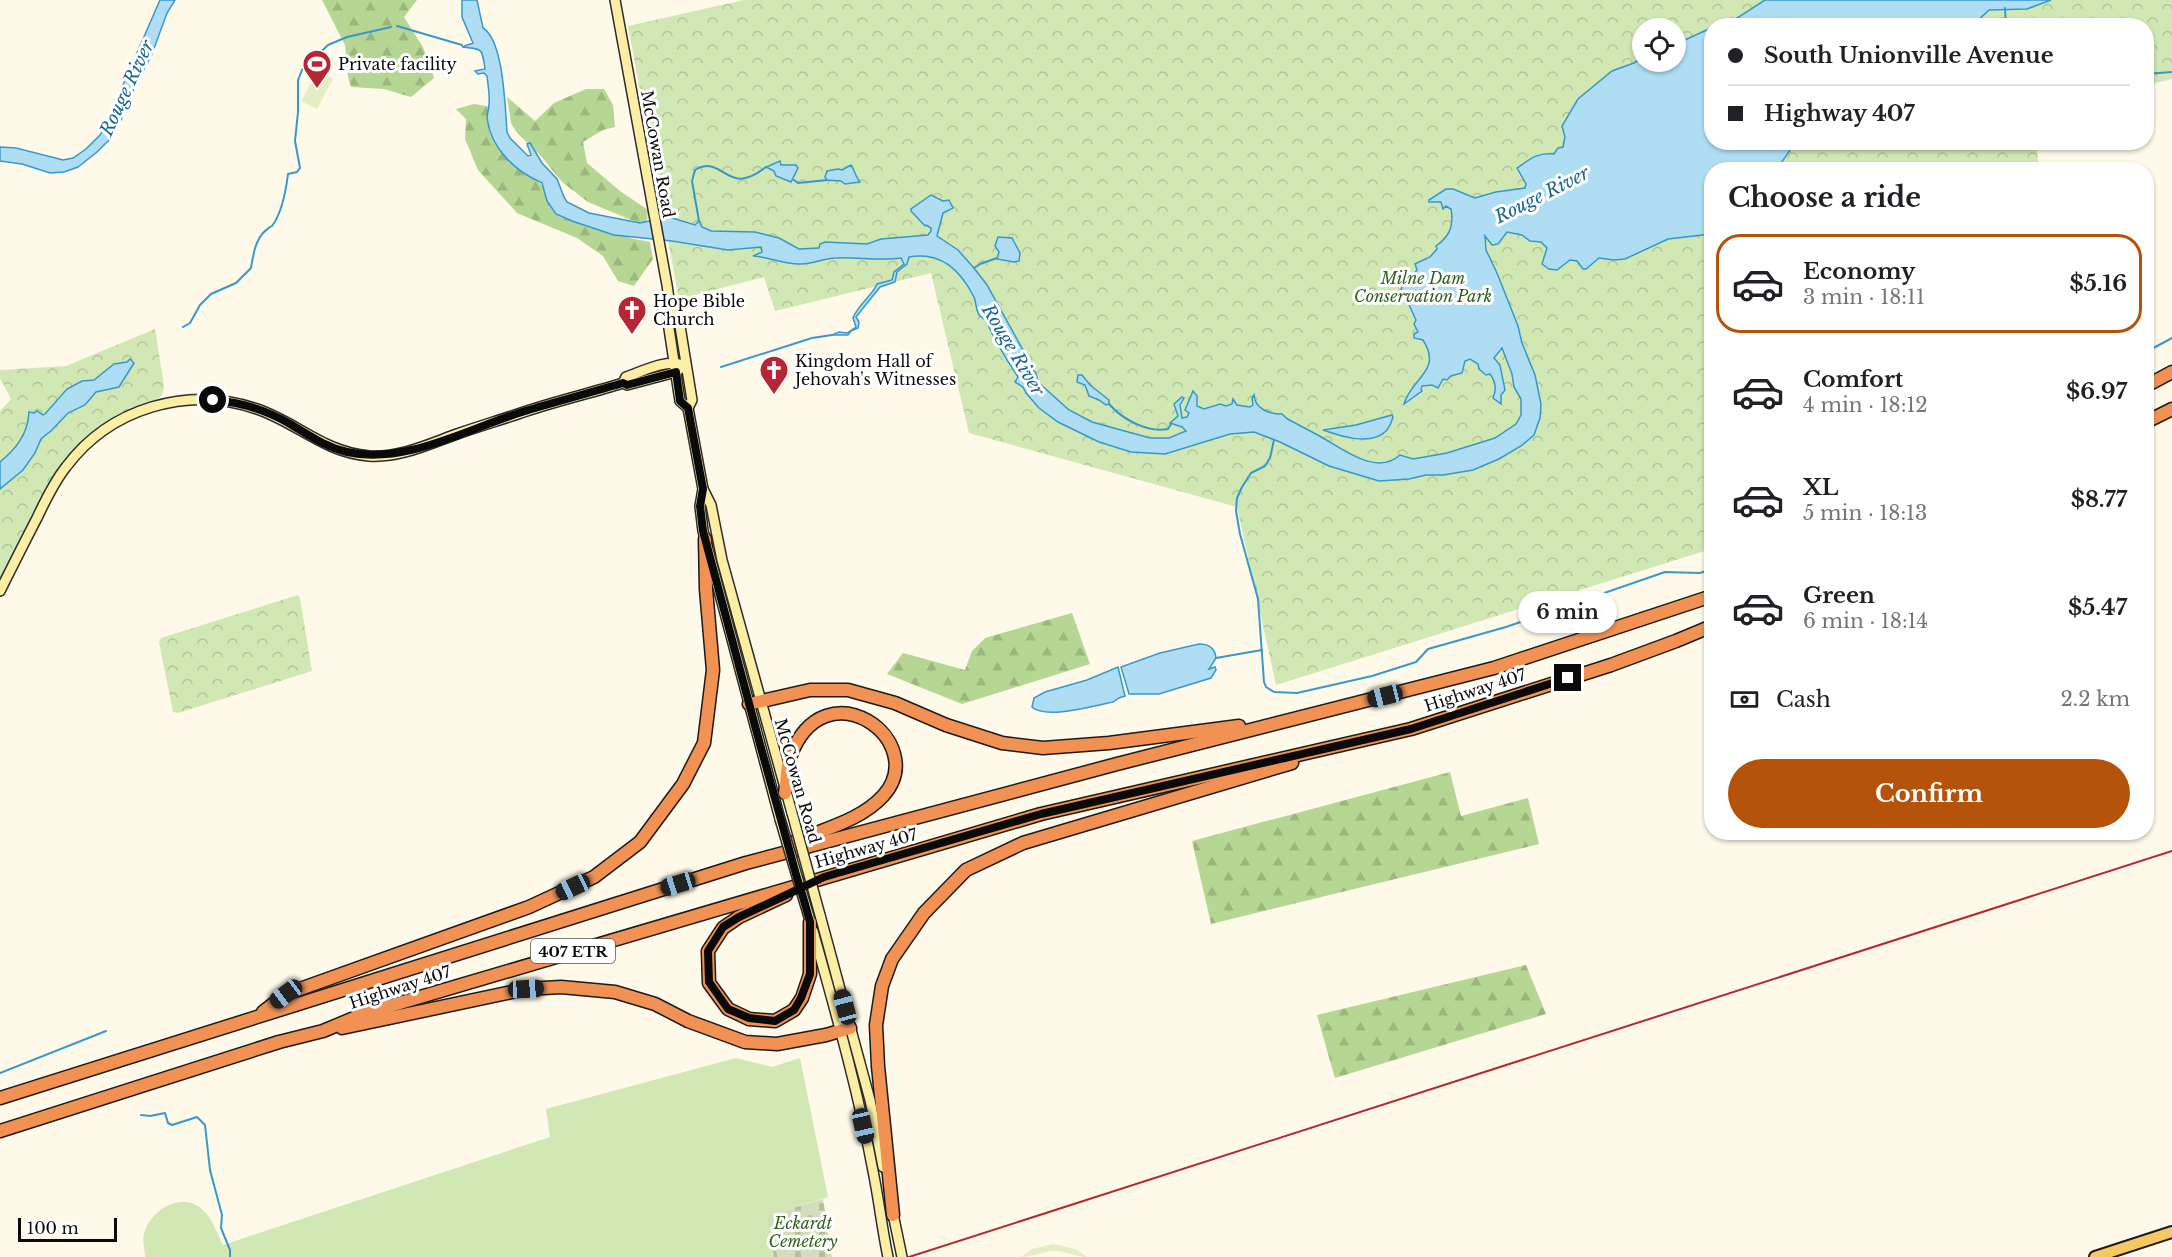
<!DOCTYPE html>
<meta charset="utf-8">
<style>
body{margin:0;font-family:"Libre Baskerville",serif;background:#f2f2f2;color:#202124;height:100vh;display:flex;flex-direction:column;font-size:22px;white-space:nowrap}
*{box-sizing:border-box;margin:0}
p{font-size:20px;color:#757577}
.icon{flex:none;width:33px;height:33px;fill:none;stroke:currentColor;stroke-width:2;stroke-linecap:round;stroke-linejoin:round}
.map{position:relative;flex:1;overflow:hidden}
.panel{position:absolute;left:1704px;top:162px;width:450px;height:678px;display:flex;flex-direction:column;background:#fff;border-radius:24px;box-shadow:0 2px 4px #0004}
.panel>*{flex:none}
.top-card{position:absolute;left:1704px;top:18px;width:450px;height:132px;border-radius:24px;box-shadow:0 2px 4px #0004;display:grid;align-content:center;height:132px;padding:0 24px;background:#fff}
.buttons{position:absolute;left:1632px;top:18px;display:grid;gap:12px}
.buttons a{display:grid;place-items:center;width:54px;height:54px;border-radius:50%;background:#fff;box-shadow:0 2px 4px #0004;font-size:30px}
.scale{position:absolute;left:18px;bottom:15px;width:99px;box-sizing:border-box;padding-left:6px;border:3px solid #0a0a0a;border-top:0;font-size:16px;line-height:21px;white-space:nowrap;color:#0a0a0a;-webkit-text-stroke:4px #fff;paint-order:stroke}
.end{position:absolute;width:27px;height:27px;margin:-14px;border:8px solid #0a0a0a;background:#fff;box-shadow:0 0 0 3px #fff}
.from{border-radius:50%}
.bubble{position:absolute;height:42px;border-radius:21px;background:#fff;box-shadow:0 2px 4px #0004;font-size:20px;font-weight:700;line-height:42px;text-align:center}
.car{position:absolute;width:18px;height:36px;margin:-18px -9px;border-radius:8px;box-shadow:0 0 4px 2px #0007;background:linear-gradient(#222 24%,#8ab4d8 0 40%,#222 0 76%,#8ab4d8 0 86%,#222 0)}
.top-card b{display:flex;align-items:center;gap:21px;height:57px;font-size:22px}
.top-card b+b{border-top:2px solid #e0e0e0}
.top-card i{width:15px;height:15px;background:#202124}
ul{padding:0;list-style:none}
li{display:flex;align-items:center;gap:18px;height:99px;margin:0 12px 9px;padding:0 12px;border:3px solid transparent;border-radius:24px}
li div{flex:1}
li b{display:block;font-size:22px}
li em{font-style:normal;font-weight:700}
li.current{border-color:#b45309}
li>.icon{width:54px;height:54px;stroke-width:1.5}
h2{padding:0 24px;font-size:27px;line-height:72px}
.pay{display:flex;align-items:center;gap:15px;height:66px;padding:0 24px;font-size:22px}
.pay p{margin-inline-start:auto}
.cta{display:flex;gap:12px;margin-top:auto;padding:12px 24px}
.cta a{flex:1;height:69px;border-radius:36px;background:#b45309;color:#fff;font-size:24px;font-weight:700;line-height:69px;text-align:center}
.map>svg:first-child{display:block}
.grass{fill:#d1e7b4}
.forest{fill:url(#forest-firs)}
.cemetery{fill:url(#cemetery-stones)}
.park{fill:url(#park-crowns);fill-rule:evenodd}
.pitch{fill:#e3eec5}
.water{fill:#afdef4;stroke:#3898c9;stroke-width:1.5}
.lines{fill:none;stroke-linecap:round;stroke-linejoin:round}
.stream{stroke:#3898c9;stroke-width:2}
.secondary-casing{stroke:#2c2c2c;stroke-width:12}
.primary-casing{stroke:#1b1b1b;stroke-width:14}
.highway-casing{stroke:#1b1b1b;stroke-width:15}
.secondary{stroke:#fdeea5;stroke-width:9}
.primary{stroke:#f5c862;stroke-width:10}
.highway{stroke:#f19254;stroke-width:12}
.rail{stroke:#b62736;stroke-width:2}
.secondary-bridge-casing{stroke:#2c2c2c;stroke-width:12;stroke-linecap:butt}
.secondary-bridge{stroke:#fdeea5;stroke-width:9}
.route{stroke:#0a0a0a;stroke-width:8}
.labels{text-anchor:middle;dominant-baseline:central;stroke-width:6;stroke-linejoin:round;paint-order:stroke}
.shield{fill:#fff;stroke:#545454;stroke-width:1.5}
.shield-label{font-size:15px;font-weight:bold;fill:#0a0a0a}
.poi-label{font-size:16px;fill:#0a0a0a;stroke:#fff;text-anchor:start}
.street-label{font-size:16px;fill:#0a0a0a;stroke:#fff}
.park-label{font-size:16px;font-style:italic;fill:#2f5f1d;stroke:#fff}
.water-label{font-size:18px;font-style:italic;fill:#186797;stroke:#fff}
</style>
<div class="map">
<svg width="2172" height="1257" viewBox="0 0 2172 1257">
<defs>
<pattern id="forest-firs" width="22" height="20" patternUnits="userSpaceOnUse" patternTransform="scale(1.5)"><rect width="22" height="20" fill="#b6d794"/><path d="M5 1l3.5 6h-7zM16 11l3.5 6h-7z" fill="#9bb77e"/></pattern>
<pattern id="cemetery-stones" width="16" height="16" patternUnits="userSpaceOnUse" patternTransform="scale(1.5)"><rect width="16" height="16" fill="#d5debc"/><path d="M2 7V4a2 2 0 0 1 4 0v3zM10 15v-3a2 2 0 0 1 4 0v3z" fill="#b6bda0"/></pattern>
<pattern id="park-crowns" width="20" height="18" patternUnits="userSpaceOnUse" patternTransform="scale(1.5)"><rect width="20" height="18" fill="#d1e7b4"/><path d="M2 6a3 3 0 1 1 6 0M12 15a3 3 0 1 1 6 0" fill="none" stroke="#b2c599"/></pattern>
</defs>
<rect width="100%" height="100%" fill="#fef9e8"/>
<path class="grass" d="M736,1058l36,9 28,-9 28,139 -62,19 8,41h-629c0,-7 -3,-17 -1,-23 5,-20 30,-39 50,-30 16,7 22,27 29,41l327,-108 -4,-28z"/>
<g class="forest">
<polygon points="322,0 417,0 404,17 423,47 434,78 411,97 384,89 351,87 348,77 345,45"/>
<polygon points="586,89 604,89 613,105 615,127 603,130 583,142 587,163 620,191 648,210 647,222 636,222 588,202 562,182 541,156 517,133 511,123 507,97 535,121 554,103"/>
<polygon points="474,104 492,107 493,129 533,178 548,190 601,224 630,238 650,242 653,259 634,286 618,281 603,256 577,238 517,213 478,170 465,139 466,119 456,109"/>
<polygon points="1072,613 1090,664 962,704 887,674 903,653 965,670 972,651 985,638"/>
<polygon points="1450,772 1461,816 1528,798 1539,844 1211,924 1192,841"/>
<polygon points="1526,965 1546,1014 1335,1078 1317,1015"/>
</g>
<polygon class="cemetery" points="823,1199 832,1257 774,1257 766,1216"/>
<g class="park">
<path d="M744,0h1428v79l-25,6 -1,-59h-434v116l324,1 3,26 -327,1 -1,379 -435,136 -39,-178 -268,-74 -38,-160 -156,38 -11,-34 -85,22 -51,-273zM1642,28h34v34h-34z"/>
<polygon points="155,329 164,386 162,395 156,400 134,407 103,424 69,455 45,489 0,579 0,411 11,399 0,378 0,370 66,366"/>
<polygon points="298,595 300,599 312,671 178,713 173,712 159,642 161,638"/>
</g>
<g class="pitch">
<polygon points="318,70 333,79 317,109 301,101"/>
<path d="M1053,1244l23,5 11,8c-11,0 -21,-6 -33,-6 -11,0 -21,6 -33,6l11,-8z"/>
</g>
<g class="water">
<polygon points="160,0 175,0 167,13 152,54 131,95 122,118 112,137 97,152 78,167 64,172 50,173 22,164 0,161 0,147 16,148 63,160 73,158 86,149 100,135 105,126"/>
<path d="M462,0h15l6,28c21,13 22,80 24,104l3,6 18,18 3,-1 -4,-11 3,-1 12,20 15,16 7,18 3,5 22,11 51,10 29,-6 26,8 4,-4 3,6 9,4 44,1 24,6 20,11 20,-1 1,-4 5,-2 42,2 14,-5 47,-4 3,-4v-3l-5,-3 -1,1 -14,-15v-2l20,-14 12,6 6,-1 4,8 -10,5 -6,23 21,14 16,18 13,17 36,65 6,15 7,8 2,9 31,28 23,12 58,16h19l17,-7 -4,-4 -12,-4 8,-7 -4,-12 8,-7 2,1 -4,7 2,13 5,-1 2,-4 -4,-3 8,-19 4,5v10l7,3 16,-5 6,2 6,-2 1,-5 4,6 13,2 3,-2 -1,-7 2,-3c1,14 15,19 28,19l4,4c12,7 25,13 37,20 21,12 54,38 77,17l13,4 34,-6 48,-15 21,-14 5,-9v-16l-7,-12 -2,-13 -10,-26 -8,10 6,7 5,25 -4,5v9l-8,-6c4,-9 3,-16 -3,-24l-4,1 -7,-6 -1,-5 -8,-5 -5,2 -3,12 -11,3 -4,4 -4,-1 -5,9 -6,-3 -10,1 -1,3 1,2 -18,13c7,-26 39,-33 19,-64l-9,-2v-4l4,-2 -4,-8 2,-4 -12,-26h-3l-1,3c-1,-5 3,-8 2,-13l7,-4 8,-10 -2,-6 15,-7 7,-8 -1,-3c14,-10 18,-20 15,-37l-5,-3 -3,3 -2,-7h-12v-2l17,-11h7l22,9 21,-6 29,-4 1,-4 -9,-16c13,-9 21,-16 37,-14l4,-6 5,-1 2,-10 -3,-11 16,-27 34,-28 22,-8 8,-5v4h34v-18l35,-16 1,114 83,1 -18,26 -65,1 -1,64 -43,5 -43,20 -11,1 -15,-2 -13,11h-3l-6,-8 -7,-1 -13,10 -8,-1 -7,-5 5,-16 -6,-6 -11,-1 -8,-6 -15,-3 -9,12 -6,1 -7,-9 1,14 11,23 21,53 4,17 13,32 6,29 -1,14 -6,17 -13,11 -22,13 -26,11 -30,5h-17l-17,4 -30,2 -50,-15 -49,-24 -26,-10 -24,2 -65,20 -34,-2 -32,-10 -41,-20 -19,-14 -13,-15 -3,-6 -8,-5 3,-5c-12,-18 -23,-36 -32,-56 -2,-2 -5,-4 -7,-6 -3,-5 -3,-13 -5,-18 -14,-27 -33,-46 -65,-40l-2,7 -10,8 -2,10 -15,5 -24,30 3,5 -1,6 -7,3 -3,4h-16l7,-3 8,1 9,-6 -3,-9c5,-13 18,-21 24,-34l15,-4 2,-8 10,-8 -3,-6c-22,3 -43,-1 -65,0 -13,0 -24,7 -37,6 -16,0 -30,-7 -46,-8l9,-4 -1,-5 -33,3 -56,-9 -58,-6 -42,-14 -16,-7 -9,-13 -5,-18c-27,-12 -51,-34 -55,-65 0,-4 2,-9 2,-14 1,-9 -1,-19 -2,-28l-3,-3 -6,1 -3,-3 10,-2c-3,-21 -2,-20 -23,-22l11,-4 -11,-26z"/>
<polygon points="1765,0 2051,0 2027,9 1989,10 1973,25 1721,25 1731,22"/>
<polygon points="780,161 781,165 796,165 798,168 791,182 776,176 774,171 766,167"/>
<path d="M851,165c4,6 4,11 9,17l-15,2 -4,-3 -14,-1 -2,-3 2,-6 11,-2 4,1z"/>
<polygon points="998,237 1012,238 1020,253 1019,261 1014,262 997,259 999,252 995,246"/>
<path d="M130,359l4,4 -15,24 -23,5 -11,13 -17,8 -16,17 -11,9 -6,14 -12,17 -23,19v-27c16,-13 28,-28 29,-50l5,1 3,-2 6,4 2,-1 22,-25 15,-8 12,-1 20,-16 13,-2z"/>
<polygon points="1078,375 1082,375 1090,385 1109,400 1109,404 1106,405 1099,400 1089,396 1085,385 1077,382"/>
<path d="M1392,415l1,2c-1,4 -3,9 -6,13 -15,17 -47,6 -64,0l33,-5z"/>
<path d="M1199,644c9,0 16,4 17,14l-7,11 6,-2 1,3 -5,8 -52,16h-30l-8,-27 39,-14z"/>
<path d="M1118,667l7,29 -6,2 -6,4c-17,3 -67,18 -81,5l2,-9 11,-6 42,-12z"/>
</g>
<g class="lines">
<g class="stream">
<polyline points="2005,8 2006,26"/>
<polyline points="397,26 462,45"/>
<polyline points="2146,74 2172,72"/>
<polyline points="794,180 798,183 827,180"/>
<path d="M699,221l-7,-40 3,-11c29,-17 31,29 71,-3"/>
<polyline points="974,268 980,264 997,258"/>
<path d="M183,327l7,-4 10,-18 11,-11 25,-11 15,-15c2,-12 4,-27 13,-36 1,-1 7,-6 8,-6 10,-13 14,-36 16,-52l9,-2 3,-4 -5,-27 3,-29v-32l4,-10 26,-25 19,-8 44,-10"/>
<polyline points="2146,352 2172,338"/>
<polyline points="721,367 812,338 832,335"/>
<path d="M1109,404c13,15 38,29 59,25l3,-5"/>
<polyline points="1274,440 1270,458 1265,466 1251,473 1242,487 1237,498 1236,511 1240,534 1258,599 1264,682 1266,687 1274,692 1297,693 1372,676 1416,662 1428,649 1506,627 1665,572 1700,573 1712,569"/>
<polyline points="1216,658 1262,650"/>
<polyline points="0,1073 106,1031"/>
<polyline points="141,1115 150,1116 165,1113 168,1123 172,1125 197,1117 205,1125 210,1170 222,1215 221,1228 230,1250 230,1257"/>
</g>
<g class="secondary-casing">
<g id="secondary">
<polyline points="615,0 667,285 671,313 668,322 680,401 688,408 703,489 711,505 722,560 792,813"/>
<polyline points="671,313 679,320 692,400 688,408"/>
<path d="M623,383l3,-6c15,-5 38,-17 54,-13"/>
<polyline points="703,489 700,506 703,531 780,819"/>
<path d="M0,591c12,-24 24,-48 37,-73 8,-17 17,-36 29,-51 44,-59 122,-82 191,-58 41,14 66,43 112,47 31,2 60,-12 88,-22 20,-7 40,-13 61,-20 34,-12 70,-20 105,-31l4,2 49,-13 9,-7"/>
<polyline points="820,915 870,1100 883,1167"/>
<path d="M813,931c22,79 45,159 60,240 6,29 9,58 15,86"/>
<polyline points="892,1209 902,1257"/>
</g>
</g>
<g class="primary-casing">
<polyline id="primary" points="2095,1257 2172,1232"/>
</g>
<g class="highway-casing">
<g id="highway">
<polyline points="2146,386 2172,372"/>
<polyline points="2146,422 2172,409"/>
<polyline points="749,704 810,690 848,690 895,703 946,725 1002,743 1043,748 1109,743 1239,726"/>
<path d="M785,793c2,-11 1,-25 5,-36 35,-94 142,-15 93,39 -24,26 -62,33 -93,48"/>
<polyline points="786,895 739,917 723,928 708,951 709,983 728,1009 749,1019 775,1021 794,1010 802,998 810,974 810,922"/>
<polyline points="263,1012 286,994 529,907 594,877 640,842 683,784 704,743 713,670 706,589 705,539"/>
<polyline points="342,1028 526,989 561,987 615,992 655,1004 688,1021 745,1042 777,1044 826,1035 850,1028"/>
<polyline points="0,1098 746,863 1117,764 1494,668 1712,596"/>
<polyline points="0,1131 279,1042 323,1031 366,1013 1041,814 1411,729 1611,665 1676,641 1712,626"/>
<polyline points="893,1215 878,1066 876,1025 882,986 892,959 924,913 966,870 1023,843 1292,763"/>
</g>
</g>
<use href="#secondary" class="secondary"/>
<use href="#primary" class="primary"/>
<use href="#highway" class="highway"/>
<polyline class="rail" points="909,1257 2172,851"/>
<g class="secondary-bridge-casing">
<g id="secondary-bridge">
<polyline points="792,813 820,915"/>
<polyline points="780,819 809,917"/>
</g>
</g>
<use href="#secondary-bridge" class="secondary-bridge"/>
</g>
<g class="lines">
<path class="route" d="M213,400c27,2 53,10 77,24 19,11 35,23 57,28 58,13 120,-23 175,-40 33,-10 67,-19 101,-29l4,2 49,-13 4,29 8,7 15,81 -3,17 3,25 55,206 28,101 11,40 6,19 7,25v52l-9,24 -7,12 -19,11 -26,-3 -21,-9 -19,-27 -1,-31 15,-24 16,-10 43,-20 42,-20 217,-63 370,-85 157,-51"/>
</g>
<defs>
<g id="stadium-pin" transform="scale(1.5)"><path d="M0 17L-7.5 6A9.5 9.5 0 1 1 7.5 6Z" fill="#b62736" stroke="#fff"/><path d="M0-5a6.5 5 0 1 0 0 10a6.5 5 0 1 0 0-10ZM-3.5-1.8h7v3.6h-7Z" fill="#fff"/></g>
<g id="church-pin" transform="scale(1.5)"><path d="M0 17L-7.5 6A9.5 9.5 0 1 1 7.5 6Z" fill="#b62736" stroke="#fff"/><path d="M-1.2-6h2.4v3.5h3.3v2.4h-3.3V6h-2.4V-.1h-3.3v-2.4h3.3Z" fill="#fff"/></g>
</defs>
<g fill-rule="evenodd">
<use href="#stadium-pin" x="317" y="64"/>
<use href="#church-pin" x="632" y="310"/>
<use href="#church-pin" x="774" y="370"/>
</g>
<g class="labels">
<rect class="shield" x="531" y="939" width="84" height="24" rx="4.5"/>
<g class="shield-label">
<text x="573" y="951">407 ETR</text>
</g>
<g class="poi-label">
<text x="338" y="64">Private facility</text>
<text x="653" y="301">Hope Bible<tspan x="653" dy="18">Church</tspan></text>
<text x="795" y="361">Kingdom Hall of<tspan x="795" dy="18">Jehovah's Witnesses</tspan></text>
</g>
<g class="street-label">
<text transform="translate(658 154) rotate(80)">McCowan Road</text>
<text transform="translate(1475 690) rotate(-18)">Highway 407</text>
<text transform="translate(798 781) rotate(74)">McCowan Road</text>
<text transform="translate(866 848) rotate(-16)">Highway 407</text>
<text transform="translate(400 987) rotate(-18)">Highway 407</text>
</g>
<g class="park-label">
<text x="1423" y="278">Milne Dam<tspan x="1423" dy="18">Conservation Park</tspan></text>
<text x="803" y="1223">Eckardt<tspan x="803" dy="18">Cemetery</tspan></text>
</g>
<g class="water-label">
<text transform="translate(127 88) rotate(-65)">Rouge River</text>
<text transform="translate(1542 195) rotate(-27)">Rouge River</text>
<text transform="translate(1013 350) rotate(59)">Rouge River</text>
</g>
</g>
</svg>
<div class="buttons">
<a><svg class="icon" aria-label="locate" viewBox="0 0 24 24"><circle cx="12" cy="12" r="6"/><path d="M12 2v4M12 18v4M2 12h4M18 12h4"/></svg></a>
</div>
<div class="scale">100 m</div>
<i class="end from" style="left:213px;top:400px"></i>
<i class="end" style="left:1568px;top:678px"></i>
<div class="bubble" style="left:1518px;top:591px;width:99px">6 min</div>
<i class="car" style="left:1385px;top:696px;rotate:256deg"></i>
<i class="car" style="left:678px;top:884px;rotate:253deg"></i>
<i class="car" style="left:573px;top:887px;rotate:245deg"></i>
<i class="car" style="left:526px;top:989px;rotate:87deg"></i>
<i class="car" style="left:286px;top:994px;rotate:233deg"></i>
<i class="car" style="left:845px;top:1007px;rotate:345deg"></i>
<i class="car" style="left:863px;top:1126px;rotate:167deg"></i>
<div class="top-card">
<b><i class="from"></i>South Unionville Avenue</b>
<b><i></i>Highway 407</b>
</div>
<section class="panel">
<h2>Choose a ride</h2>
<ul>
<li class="current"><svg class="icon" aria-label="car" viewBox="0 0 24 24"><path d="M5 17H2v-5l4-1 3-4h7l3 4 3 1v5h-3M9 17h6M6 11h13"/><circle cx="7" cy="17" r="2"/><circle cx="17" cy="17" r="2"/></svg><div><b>Economy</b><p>3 min · 18:11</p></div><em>$5.16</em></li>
<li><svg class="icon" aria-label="car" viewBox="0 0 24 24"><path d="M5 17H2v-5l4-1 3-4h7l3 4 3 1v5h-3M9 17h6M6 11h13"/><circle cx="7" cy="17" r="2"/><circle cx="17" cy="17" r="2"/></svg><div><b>Comfort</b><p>4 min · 18:12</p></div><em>$6.97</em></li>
<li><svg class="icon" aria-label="car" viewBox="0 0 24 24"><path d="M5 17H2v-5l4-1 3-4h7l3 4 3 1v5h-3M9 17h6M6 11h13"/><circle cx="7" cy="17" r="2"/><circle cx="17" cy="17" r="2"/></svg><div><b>XL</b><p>5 min · 18:13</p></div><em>$8.77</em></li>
<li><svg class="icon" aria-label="car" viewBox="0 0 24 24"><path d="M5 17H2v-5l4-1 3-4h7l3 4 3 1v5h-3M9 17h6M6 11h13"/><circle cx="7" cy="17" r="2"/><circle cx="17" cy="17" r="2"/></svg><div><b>Green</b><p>6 min · 18:14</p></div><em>$5.47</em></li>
</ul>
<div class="pay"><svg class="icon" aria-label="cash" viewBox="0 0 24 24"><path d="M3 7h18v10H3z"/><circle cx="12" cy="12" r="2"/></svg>Cash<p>2.2 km</p></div>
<div class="cta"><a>Confirm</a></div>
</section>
</div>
